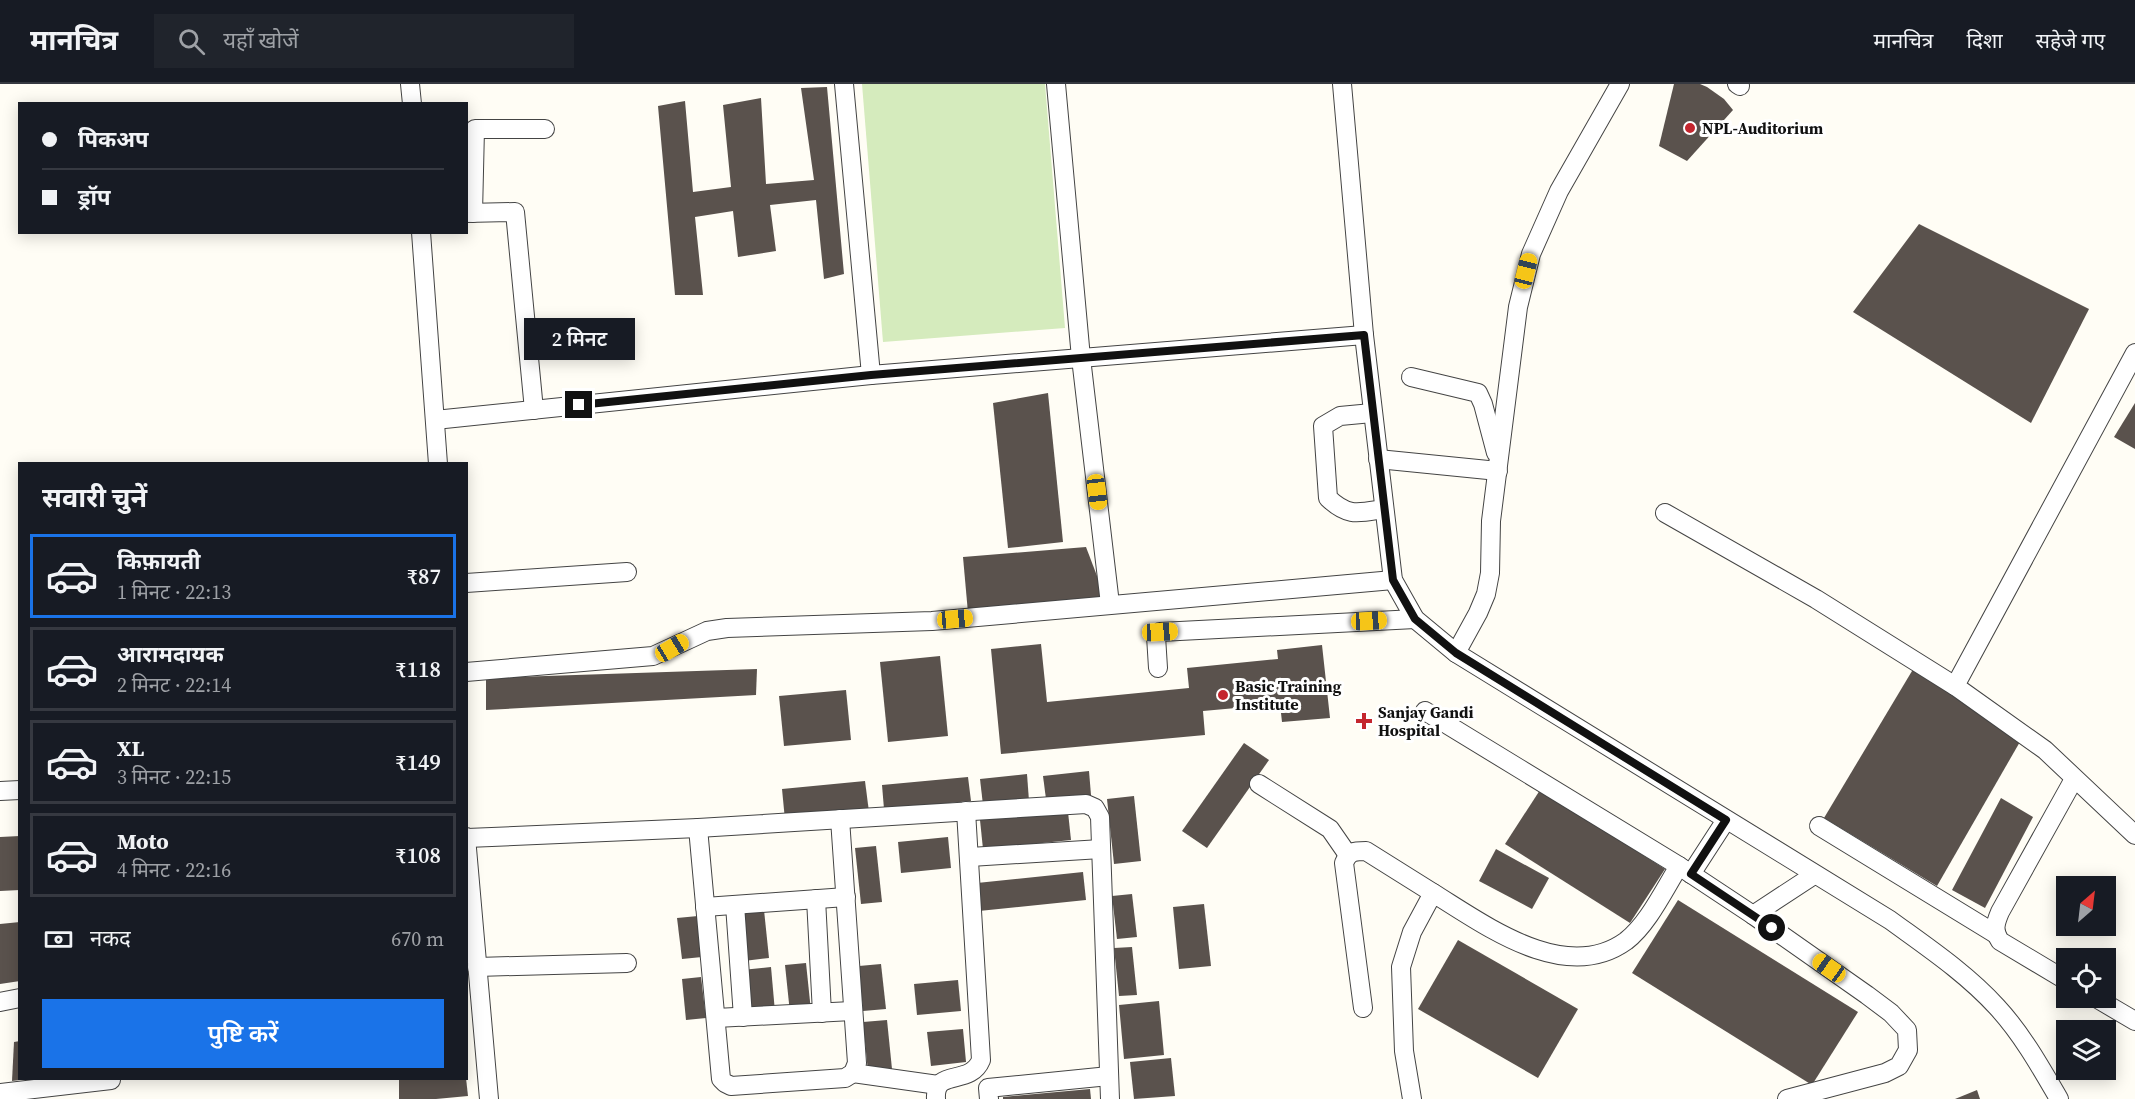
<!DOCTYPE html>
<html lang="hi">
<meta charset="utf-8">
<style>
body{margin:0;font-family:"Source Serif 4","Noto Sans Devanagari",serif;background:#20242c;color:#f1f3f6;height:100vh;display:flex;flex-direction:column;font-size:22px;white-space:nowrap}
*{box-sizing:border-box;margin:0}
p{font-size:20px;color:#9ea1a6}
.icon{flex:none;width:33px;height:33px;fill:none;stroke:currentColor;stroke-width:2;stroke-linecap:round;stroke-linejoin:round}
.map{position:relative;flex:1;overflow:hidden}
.side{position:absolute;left:18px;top:378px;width:450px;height:618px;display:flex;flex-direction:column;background:#171b24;border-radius:0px;box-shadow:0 3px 15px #0003}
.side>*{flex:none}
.top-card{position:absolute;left:18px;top:18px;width:450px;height:132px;border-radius:0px;box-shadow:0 3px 15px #0003;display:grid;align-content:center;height:132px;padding:0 24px;background:#171b24}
.needle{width:39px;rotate:28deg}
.tools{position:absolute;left:2056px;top:792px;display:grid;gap:12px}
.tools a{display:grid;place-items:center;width:60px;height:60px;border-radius:0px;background:#171b24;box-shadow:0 3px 15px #0003;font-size:30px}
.end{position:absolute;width:27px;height:27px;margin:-14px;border:8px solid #111;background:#fff;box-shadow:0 0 0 3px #fff}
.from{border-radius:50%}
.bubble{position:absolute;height:42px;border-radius:0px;background:#171b24;box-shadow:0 3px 15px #0003;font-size:20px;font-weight:600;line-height:42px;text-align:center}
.car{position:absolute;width:18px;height:36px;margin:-18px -9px;border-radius:8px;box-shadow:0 0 4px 2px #0007;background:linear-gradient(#f5c518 24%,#345 0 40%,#f5c518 0 76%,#345 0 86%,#f5c518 0)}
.top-card b{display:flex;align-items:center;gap:21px;height:57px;font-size:22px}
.top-card b+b{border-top:2px solid #363941}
.top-card i{width:15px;height:15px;background:#f1f3f6}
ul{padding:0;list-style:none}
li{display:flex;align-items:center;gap:18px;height:84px;margin:0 12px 9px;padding:0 12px;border:3px solid #363941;border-radius:0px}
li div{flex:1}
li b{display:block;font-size:22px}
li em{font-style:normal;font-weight:600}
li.on{border-color:#1a73e8}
li>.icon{width:54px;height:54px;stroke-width:1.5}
h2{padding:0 24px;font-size:27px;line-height:72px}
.pay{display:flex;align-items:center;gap:15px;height:66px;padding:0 24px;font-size:22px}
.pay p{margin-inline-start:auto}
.primary-button{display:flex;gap:12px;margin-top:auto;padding:12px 24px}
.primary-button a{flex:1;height:69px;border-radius:0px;background:#1a73e8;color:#fff;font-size:24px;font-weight:600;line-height:69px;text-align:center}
header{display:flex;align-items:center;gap:36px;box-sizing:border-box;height:84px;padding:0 30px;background:#171b24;border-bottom:2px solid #363941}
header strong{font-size:28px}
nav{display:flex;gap:33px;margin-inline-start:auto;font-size:21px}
.search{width:420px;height:54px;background:#20242c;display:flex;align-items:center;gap:15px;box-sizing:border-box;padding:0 21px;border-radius:0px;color:#9ea1a6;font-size:22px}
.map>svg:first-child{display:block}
.green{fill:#d5ebbd}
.building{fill:#5a524d}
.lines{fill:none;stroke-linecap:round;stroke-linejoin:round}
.minor-casing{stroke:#444;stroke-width:20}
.minor{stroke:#fff;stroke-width:18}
.route{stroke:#111;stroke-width:8}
.poi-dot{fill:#c4262e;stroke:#fff;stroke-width:2}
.labels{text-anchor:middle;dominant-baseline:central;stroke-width:6;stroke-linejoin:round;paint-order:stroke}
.poi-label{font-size:16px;font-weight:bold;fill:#111;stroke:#fff;text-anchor:start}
</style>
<header>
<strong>मानचित्र</strong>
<div class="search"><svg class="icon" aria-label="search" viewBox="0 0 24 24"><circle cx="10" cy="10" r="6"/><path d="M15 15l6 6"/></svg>यहाँ खोजें</div>
<nav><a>मानचित्र</a><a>दिशा</a><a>सहेजे गए</a></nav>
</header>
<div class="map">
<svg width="2135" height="1015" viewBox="0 0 2135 1015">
<rect width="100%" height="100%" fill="#fffdf5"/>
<polygon class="green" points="862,0 1045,0 1065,244 883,258"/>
<g class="building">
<polygon points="1674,0 1700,0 1707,3 1724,15 1733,26 1687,77 1659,62"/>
<polygon points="827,3 844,190 824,195 816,116 770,121 776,167 738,173 733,127 695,133 703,211 675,211 658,22 685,17 693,108 731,103 723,21 761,14 766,100 814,96 801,4"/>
<polygon points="1919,140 2089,225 2031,339 1853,228"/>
<polygon points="1048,309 1063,458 1008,464 993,319"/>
<polygon points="2135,319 2135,365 2114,353"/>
<polygon points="1086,463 1105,513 968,529 963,473"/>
<polygon points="1041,560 1047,618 1189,604 1187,584 1278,575 1277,566 1322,561 1330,634 1282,638 1280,620 1203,627 1205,651 1001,670 991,565"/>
<polygon points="940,572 948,652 888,658 880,578"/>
<polygon points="1915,582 2021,656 1937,802 1824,734"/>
<polygon points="757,585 756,611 486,626 486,594"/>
<polygon points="846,606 851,656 784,662 779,612"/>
<polygon points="1244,659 1269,676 1207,764 1182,747"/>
<polygon points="1089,687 1091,711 1046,715 1043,692"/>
<polygon points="1027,690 1029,717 983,721 980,695"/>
<polygon points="968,693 971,717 884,725 882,701"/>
<polygon points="865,697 869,728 785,736 782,705"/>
<polygon points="1540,706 1665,785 1630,839 1505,760"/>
<polygon points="1134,712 1141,777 1114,780 1107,715"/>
<polygon points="2001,714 2033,733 1985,824 1952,806"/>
<polygon points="1068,728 1071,756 983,765 980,736"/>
<polygon points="20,752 20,806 0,807 0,753"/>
<polygon points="948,753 951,784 901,789 898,758"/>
<polygon points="876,762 882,818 861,820 855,764"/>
<polygon points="1496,765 1549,794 1532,825 1479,797"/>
<polygon points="1083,788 1086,816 979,827 977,799"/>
<polygon points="1132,810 1137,853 1117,855 1112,812"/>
<polygon points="1678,816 1858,928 1812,1001 1632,889"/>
<polygon points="1204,820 1211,882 1179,885 1173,823"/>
<polygon points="764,826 769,874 744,877 739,828"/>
<polygon points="698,832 702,873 682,875 677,834"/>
<polygon points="20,838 20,897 0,900 0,840"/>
<polygon points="1458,856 1578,925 1538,994 1418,925"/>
<polygon points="1132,863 1137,911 1119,912 1114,864"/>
<polygon points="806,879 811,927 790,929 785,881"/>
<polygon points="881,880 886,925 863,927 859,882"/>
<polygon points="771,883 775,928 747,931 742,886"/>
<polygon points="701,893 706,934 686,936 682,895"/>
<polygon points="958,896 961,927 917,931 914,900"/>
<polygon points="1159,917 1164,971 1124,975 1119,921"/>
<polygon points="887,936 892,985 868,988 863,938"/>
<polygon points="963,945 966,978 931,982 927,948"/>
<polygon points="20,957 20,996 12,997 14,958"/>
<polygon points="1171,974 1175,1012 1134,1015 1130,978"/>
<polygon points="399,994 466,994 468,1012 436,1015 399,1015"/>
<polygon points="1090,1005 1091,1015 1003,1015 1003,1013"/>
<polygon points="1977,1006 1980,1015 1955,1015"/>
</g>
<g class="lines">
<g class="minor-casing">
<g id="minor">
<polyline points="410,0 412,20"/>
<polyline points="844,0 871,291"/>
<polyline points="1056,0 1081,274 1110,520"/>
<path d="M1342,0l22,251 29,245 22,39 41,34 434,267c37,27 76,53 107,87 25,27 44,61 62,92"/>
<polyline points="1737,0 1740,2"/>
<polyline points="466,129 515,128 534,326"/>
<polyline points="473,129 475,45 545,45"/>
<polyline points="421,148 438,380"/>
<polyline points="2135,269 1955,602 2045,666 2135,751"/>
<polyline points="1411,293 1478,309 1483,320 1496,369"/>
<path d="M1372,329l-32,3 -17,10 5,72c20,19 30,15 55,11"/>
<polyline points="435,336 871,291 1364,251"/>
<polyline points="1378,375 1498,387"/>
<polyline points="1665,429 1816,515 1955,602"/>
<polyline points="466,499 627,488"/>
<polyline points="1456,569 1478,529 1486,510 1490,489 1491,437 1518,223 1531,170 1559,107 1620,0"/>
<polyline points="1158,584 1156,552 1160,548 1415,535"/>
<polyline points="466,588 653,572 707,547 727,544 932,537 1393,496"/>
<polyline points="1425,627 1679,782 1753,831 1814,791"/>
<polyline points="1259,700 1330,745 1348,771"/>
<polyline points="0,707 20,706"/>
<polyline points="1819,742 1994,849"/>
<polyline points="698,744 721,995 725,999 731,1002 845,994 853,989 857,979 840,735"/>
<polyline points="466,753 489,1015"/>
<polyline points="467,754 698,744 1086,720 1095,724 1100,733 1110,1015"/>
<polyline points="970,773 1101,765"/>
<polyline points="1691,790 1726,736"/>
<polyline points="816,815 822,929"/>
<polyline points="735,821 743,933"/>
<polyline points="705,823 846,813"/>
<polyline points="1753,831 1867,911 1891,929 1907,946 1908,966 1899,982 1885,989 1787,1015"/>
<polyline points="477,883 627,879"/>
<path d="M2067,897l-67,-40c-7,-11 -5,-17 0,-29l74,-133"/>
<polyline points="2096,914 2135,937"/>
<polyline points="0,918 20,914"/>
<path d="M1363,924l-19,-145c5,-12 10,-12 22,-12l67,42"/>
<polyline points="716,934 852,927"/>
<polyline points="853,989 938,1001"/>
<polyline points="0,1009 111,996"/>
<path d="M936,1015c-2,-32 34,-12 45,-39l-15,-249"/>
<polyline points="989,1015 988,1004 1109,992"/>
<path d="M1412,1015l-8,-48 -3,-84 11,-35 21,-39c52,32 132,92 193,48 22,-17 38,-51 53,-75"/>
</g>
</g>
<use href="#minor" class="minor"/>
</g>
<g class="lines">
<polyline class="route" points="579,321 871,291 1364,251 1393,496 1415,535 1456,569 1726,736 1691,790 1772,844"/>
</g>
<g class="poi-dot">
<circle cx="1690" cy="44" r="6"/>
<circle cx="1223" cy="611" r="6"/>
<path d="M1361 628h6v6h6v6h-6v6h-6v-6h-6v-6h6z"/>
</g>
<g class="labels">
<g class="poi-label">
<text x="1702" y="44">NPL-Auditorium</text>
<text x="1235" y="602">Basic Training<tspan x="1235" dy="18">Institute</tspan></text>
<text x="1378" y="628">Sanjay Gandi<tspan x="1378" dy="18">Hospital</tspan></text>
</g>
</g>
</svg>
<div class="tools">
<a><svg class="needle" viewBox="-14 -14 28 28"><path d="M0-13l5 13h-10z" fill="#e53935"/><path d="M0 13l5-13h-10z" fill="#9ea1a6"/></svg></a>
<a><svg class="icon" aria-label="locate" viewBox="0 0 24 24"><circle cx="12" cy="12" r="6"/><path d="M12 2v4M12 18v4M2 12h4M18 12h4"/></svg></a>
<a><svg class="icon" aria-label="layers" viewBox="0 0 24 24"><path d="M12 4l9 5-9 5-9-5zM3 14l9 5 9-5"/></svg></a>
</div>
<i class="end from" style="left:1772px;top:844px"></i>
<i class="end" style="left:579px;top:321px"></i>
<div class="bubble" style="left:524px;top:234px;width:111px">2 मिनट</div>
<i class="car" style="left:1526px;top:187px;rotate:14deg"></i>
<i class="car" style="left:1097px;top:408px;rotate:173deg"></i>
<i class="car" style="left:955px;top:535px;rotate:85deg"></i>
<i class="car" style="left:1369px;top:537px;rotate:87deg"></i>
<i class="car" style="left:1160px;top:548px;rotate:87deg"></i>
<i class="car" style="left:672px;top:564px;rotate:59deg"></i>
<i class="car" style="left:1829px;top:884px;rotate:305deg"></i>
<div class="top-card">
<b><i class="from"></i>पिकअप</b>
<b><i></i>ड्रॉप</b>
</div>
<section class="side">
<h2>सवारी चुनें</h2>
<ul>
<li class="on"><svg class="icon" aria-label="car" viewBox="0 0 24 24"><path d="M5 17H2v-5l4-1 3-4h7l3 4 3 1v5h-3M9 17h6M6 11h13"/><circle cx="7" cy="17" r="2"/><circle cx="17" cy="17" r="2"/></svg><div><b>किफ़ायती</b><p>1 मिनट · 22:13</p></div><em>₹87</em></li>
<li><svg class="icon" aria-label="car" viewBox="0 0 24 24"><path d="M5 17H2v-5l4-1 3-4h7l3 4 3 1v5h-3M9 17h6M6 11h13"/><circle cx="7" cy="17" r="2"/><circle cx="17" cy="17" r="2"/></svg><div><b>आरामदायक</b><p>2 मिनट · 22:14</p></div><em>₹118</em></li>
<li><svg class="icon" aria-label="car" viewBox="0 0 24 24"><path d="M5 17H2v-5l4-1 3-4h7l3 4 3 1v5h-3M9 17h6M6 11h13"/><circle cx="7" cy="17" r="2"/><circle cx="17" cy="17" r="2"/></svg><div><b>XL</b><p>3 मिनट · 22:15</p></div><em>₹149</em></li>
<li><svg class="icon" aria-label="car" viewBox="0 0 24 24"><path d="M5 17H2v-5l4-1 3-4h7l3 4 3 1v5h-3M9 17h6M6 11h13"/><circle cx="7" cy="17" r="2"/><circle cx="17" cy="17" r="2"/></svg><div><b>Moto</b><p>4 मिनट · 22:16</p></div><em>₹108</em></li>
</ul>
<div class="pay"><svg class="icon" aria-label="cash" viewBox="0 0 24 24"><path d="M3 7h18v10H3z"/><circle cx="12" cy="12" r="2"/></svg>नकद<p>670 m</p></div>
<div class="primary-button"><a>पुष्टि करें</a></div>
</section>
</div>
